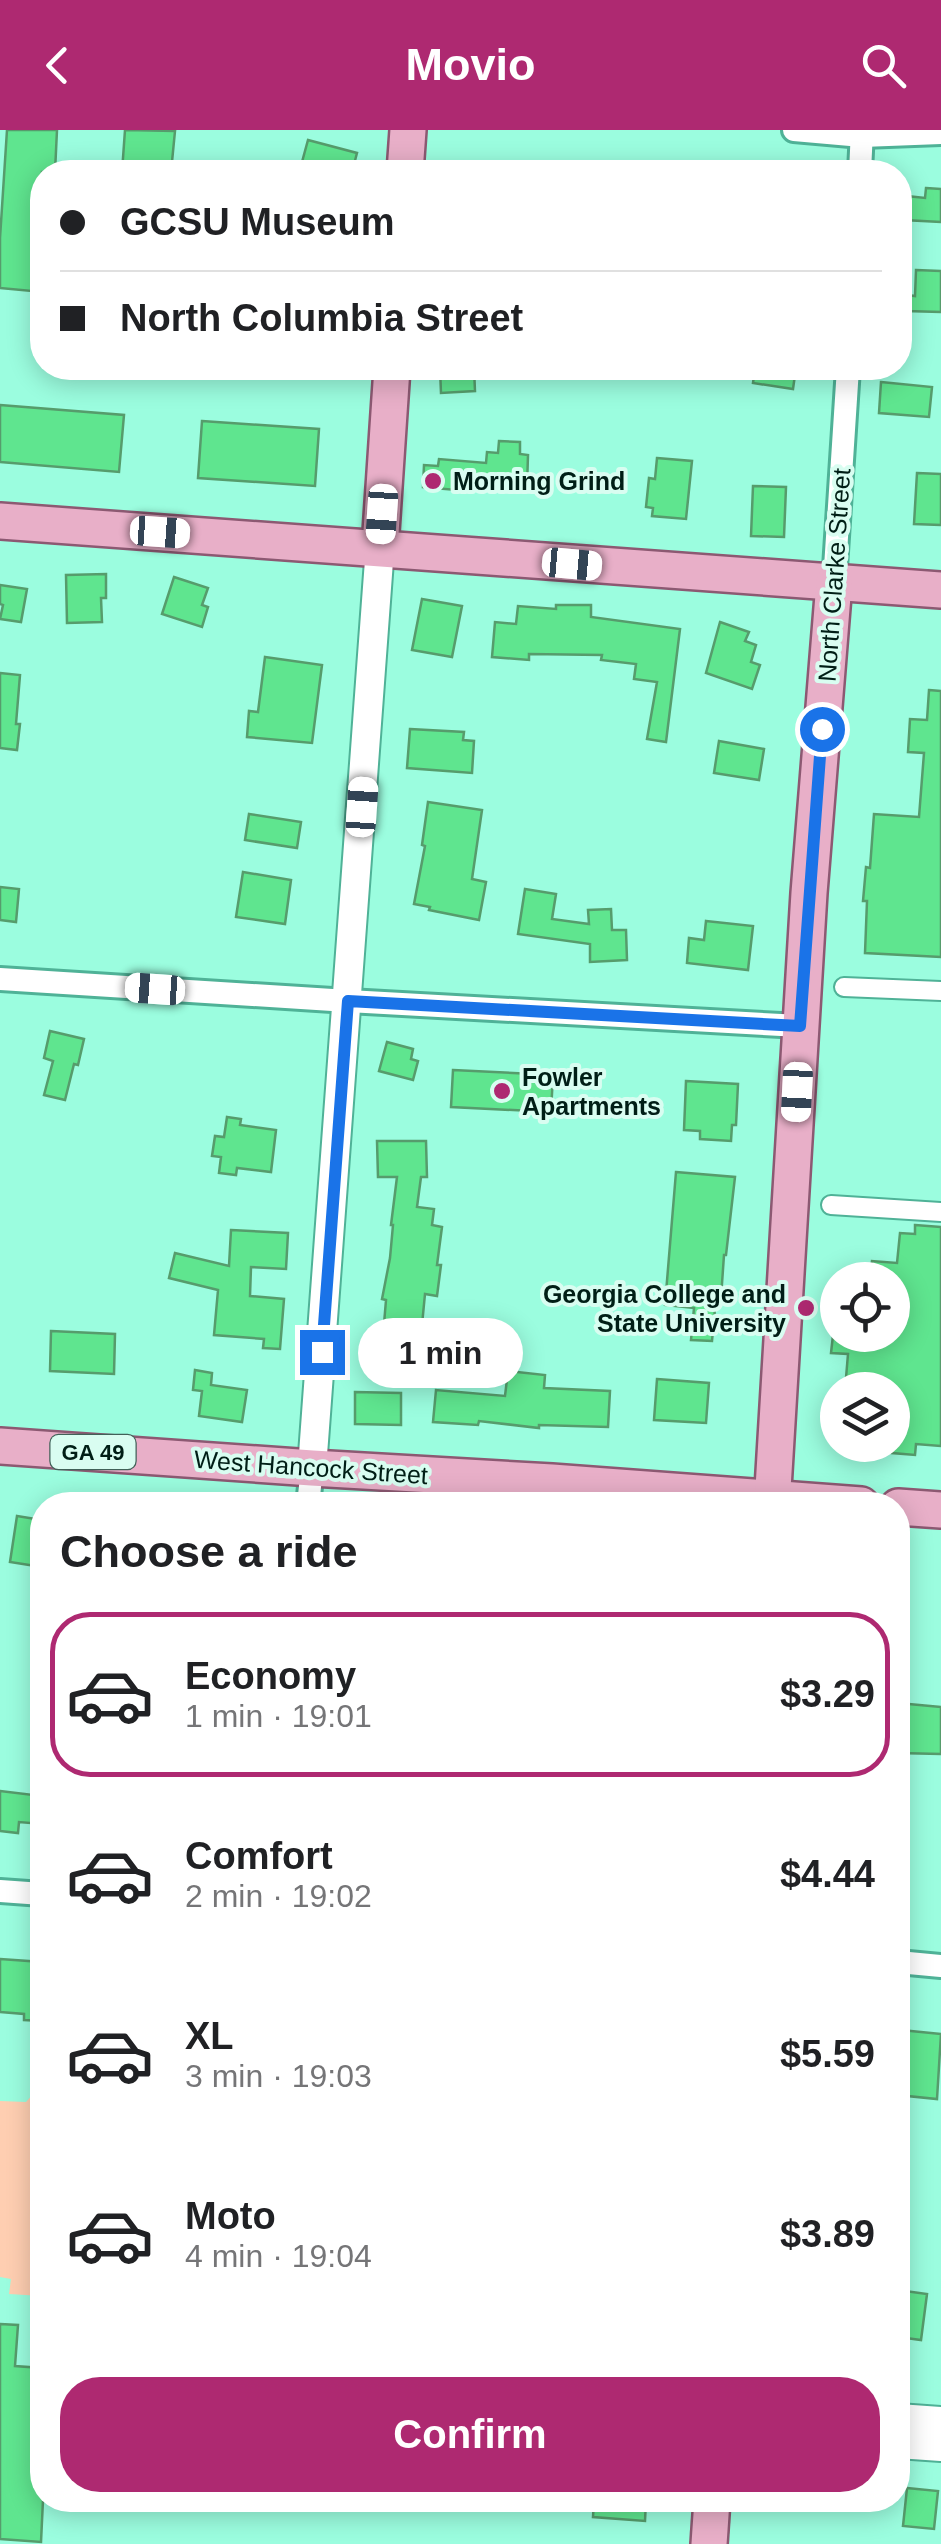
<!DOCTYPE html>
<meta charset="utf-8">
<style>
body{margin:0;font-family:Helvetica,sans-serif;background:#f2f2f2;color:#202124;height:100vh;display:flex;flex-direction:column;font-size:38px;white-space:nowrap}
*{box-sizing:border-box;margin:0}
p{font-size:32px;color:#757577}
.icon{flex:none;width:55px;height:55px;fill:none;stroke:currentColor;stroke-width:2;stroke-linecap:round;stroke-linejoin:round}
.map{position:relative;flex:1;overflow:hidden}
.panel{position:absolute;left:30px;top:1362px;width:880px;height:1020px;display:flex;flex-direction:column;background:#fff;border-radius:40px;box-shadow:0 5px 25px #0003}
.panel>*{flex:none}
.hud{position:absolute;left:30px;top:30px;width:882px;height:220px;border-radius:40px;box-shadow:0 5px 25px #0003;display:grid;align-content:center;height:220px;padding:0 30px;background:#fff}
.fabs{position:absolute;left:820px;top:1132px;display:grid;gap:20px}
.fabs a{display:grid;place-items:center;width:90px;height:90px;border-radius:50%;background:#fff;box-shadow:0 5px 25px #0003;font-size:50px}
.end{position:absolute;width:45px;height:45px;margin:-22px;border:12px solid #1a73e8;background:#fff;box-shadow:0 0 0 5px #fff}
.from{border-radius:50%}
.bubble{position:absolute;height:70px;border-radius:35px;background:#fff;box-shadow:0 5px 25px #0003;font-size:32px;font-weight:600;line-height:70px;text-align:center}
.car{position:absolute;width:30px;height:60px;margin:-30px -15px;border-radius:12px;box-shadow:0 0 8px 2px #0007;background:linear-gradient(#fff 24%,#345 0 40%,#fff 0 76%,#345 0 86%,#fff 0)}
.hud b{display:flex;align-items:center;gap:35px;height:95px;font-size:38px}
.hud b+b{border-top:2px solid #e0e0e0}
.hud i{width:25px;height:25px;background:#202124}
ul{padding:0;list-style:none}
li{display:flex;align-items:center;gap:30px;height:165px;margin:0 20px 15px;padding:0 10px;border:5px solid transparent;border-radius:40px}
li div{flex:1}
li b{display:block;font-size:38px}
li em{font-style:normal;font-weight:600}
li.active{border-color:#ae2971}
li>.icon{width:90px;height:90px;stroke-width:1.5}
h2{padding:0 30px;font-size:45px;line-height:120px}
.action{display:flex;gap:20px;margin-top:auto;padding:20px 30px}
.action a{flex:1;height:115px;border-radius:40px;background:#ae2971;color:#fff;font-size:40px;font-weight:600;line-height:115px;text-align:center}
header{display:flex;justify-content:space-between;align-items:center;height:130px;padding:0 30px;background:#ae2971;color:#fff;font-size:45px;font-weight:600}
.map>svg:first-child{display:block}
.green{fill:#feceb1}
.building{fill:#5fe58f;stroke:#569c6c;stroke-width:2.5}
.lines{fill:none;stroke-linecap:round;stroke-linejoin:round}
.pedestrian-casing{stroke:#4fb297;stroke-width:22}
.minor-casing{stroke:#4fb297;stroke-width:28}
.tertiary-casing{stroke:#4fb297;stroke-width:32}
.primary-casing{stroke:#8c5972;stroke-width:40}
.pedestrian{stroke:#fff;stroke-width:18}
.minor{stroke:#fff;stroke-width:22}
.tertiary{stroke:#fff;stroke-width:28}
.primary{stroke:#e8afc8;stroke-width:35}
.route{stroke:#1a73e8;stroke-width:12}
.poi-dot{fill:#ae2971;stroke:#d9fdf1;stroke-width:4}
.labels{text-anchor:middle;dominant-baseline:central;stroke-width:8;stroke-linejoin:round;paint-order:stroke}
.shield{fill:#d9fdf1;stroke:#416158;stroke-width:2.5}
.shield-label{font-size:22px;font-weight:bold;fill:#001e16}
.poi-label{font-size:25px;font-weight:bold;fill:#001e16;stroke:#d9fdf1;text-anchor:start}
.street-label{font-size:25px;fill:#001e16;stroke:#d9fdf1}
</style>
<header><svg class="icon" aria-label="back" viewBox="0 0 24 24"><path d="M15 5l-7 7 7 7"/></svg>Movio<svg class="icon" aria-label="search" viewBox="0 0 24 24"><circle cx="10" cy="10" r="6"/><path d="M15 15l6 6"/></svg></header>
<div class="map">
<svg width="941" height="2414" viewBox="0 0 941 2414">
<rect width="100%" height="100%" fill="#9bfddf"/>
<polygon class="green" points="34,1963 42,1963 42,2166 9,2164 11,2149 0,2147 0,1971 26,1972"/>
<g class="building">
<polygon points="7,0 57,0 55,42 42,42 42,162 0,158 0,108"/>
<polygon points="125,0 175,1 171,42 122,42"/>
<polygon points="308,10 357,23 352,42 340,42 302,32"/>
<polygon points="926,58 941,59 941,92 904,90 906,66 925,68"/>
<polygon points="916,140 941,141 941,182 906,181 907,165 915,166"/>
<polygon points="440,238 474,238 475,261 441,263"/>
<polygon points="755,238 796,238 793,259 753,253"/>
<polygon points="881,252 932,257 929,287 879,283"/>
<polygon points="0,275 124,285 119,342 0,332"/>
<polygon points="202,291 319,299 315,356 198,348"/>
<polygon points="499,311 520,312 520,324 528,325 527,357 456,352 456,360 423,357 424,335 438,336 439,329 486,333 487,322 498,323"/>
<polygon points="657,328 692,331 686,389 652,386 653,378 646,377 649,348 655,349"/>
<polygon points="917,343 941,344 941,395 914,394"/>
<polygon points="753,356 786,357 784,407 751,406"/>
<polygon points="106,444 106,468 101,468 102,492 67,493 66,445"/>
<polygon points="174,447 208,458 202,475 208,477 202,497 162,484"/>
<polygon points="0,455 27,459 21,492 0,489 3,475 0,474"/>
<polygon points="422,469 462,476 452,527 412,520"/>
<polygon points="556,475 591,475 591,487 680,499 666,612 647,609 657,552 634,549 636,534 601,530 602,525 529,524 529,530 492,527 495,492 516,494 518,476 556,479"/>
<polygon points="720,492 749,502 745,511 756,515 751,532 760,535 752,559 706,543"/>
<polygon points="265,527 322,535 312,613 247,607 249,581 258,582"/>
<polygon points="0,543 20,545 16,594 20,594 17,620 0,618"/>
<polygon points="929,560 941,561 941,827 865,823 867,771 863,771 866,737 870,738 874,684 919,687 924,623 908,622 910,589 927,590"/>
<polygon points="410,599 464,602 463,610 474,611 472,643 407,638"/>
<polygon points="719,611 764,619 759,650 714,643"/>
<polygon points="428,672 482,680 472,749 486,752 479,790 429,780 430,777 414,774 425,716 422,715"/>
<polygon points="249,684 301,692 297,718 245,710"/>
<polygon points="243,742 291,750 285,794 236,787"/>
<polygon points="0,757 19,759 16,792 0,790"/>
<polygon points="525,759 556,764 552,789 589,794 588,780 611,779 612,800 626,800 627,830 590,832 590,814 518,804"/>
<polygon points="706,791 753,796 748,840 687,833 689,808 704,810"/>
<polygon points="50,901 84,909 78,935 74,934 65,970 44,965 53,931 44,928"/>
<polygon points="387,912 413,919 411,929 418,931 413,950 379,941"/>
<polygon points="453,940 553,945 551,982 451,977"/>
<polygon points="686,951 738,954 736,995 732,995 731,1011 700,1009 700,1001 684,1000"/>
<polygon points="227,987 241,989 240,995 276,1000 271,1042 237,1038 236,1045 219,1043 221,1027 212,1026 215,1006 224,1007"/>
<polygon points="377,1011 426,1011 427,1047 421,1047 417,1077 434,1079 432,1095 442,1097 437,1135 441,1135 437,1166 425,1164 422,1195 443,1197 442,1214 421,1212 420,1221 382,1218 386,1170 382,1169 390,1128 393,1095 391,1095 397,1047 378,1047"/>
<polygon points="676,1042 735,1047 726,1125 724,1125 721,1168 716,1168 712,1211 691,1210 694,1178 665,1175"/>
<polygon points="915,1095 941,1097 941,1316 916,1314 915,1325 892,1323 892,1260 845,1260 848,1224 831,1223 833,1205 892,1205 892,1150 870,1150 872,1131 897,1133 900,1103 915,1104"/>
<polygon points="231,1100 288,1103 286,1139 251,1137 250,1166 284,1169 280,1219 263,1218 264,1209 214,1205 218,1160 169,1148 175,1123 229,1136"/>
<polygon points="51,1201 115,1204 114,1244 50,1241"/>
<polygon points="195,1240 212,1243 211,1255 247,1260 242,1292 199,1286 202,1261 193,1260"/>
<polygon points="508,1241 545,1245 544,1258 610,1261 608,1297 539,1295 539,1298 479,1291 478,1295 433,1292 436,1260 505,1266"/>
<polygon points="657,1249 709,1253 706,1293 654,1290"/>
<polygon points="355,1262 401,1263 401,1295 355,1294"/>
<polygon points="17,1386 42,1390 42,1437 10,1432"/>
<polygon points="898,1573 941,1577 941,1624 898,1623"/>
<polygon points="0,1661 42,1666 42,1694 19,1692 18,1703 0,1701"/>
<polygon points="0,1829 42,1832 42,1891 24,1890 24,1884 0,1882"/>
<polygon points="901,1900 941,1904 937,1969 898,1965 898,1921"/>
<polygon points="898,2160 927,2164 921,2210 898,2207"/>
<polygon points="0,2194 18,2195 15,2236 42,2238 43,2370 41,2412 0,2409"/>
<polygon points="907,2358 938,2361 934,2399 903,2396"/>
<polygon points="594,2370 646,2370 645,2391 593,2387"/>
</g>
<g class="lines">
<g class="pedestrian-casing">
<g id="pedestrian">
<polyline points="844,857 941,861"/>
<polyline points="831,1075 941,1082"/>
</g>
</g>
<g class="minor-casing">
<g id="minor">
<polyline points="794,0 862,6 941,3"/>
<polyline points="860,42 862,0"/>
<polyline points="834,453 848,238"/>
<polyline points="0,849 348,871 800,896"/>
<polyline points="308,1375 312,1338"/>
<polyline points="0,1761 42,1764"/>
<polyline points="898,1832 941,1836"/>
</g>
</g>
<g class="tertiary-casing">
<g id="tertiary">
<polyline points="312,1338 380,417"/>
<polyline points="898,2288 941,2291"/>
<polyline points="898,2314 941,2317"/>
</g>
</g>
<g class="primary-casing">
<g id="primary">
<polyline points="405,42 408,0"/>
<path d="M0,391c314,21 627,48 941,69"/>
<polyline points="380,417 392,238"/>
<polyline points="0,1316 312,1338 552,1352 861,1375"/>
<polyline points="772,1375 809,763 834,453"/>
<polyline points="898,1377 941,1380"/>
<polyline points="709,2414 712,2370"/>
</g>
</g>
<use href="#pedestrian" class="pedestrian"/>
<use href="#minor" class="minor"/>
<use href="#tertiary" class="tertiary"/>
<use href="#primary" class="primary"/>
</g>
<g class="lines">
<polyline class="route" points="322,1222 348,871 800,896 822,599"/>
</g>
<g class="poi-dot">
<circle cx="433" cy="351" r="10"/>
<circle cx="502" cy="961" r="10"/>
<circle cx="806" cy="1178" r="10"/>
</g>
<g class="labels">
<rect class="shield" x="50.5" y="1305" width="85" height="34" rx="8"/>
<g class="shield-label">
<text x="93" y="1322">GA 49</text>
</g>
<g class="poi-label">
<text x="453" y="351">Morning Grind</text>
<text x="522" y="947">Fowler<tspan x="522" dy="29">Apartments</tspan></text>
<text x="786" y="1164" text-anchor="end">Georgia College and<tspan x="786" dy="29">State University</tspan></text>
</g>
<g class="street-label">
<text transform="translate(834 445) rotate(-86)">North Clarke Street</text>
<text transform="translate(311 1337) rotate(4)">West Hancock Street</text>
</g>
</g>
</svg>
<div class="fabs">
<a><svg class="icon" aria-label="locate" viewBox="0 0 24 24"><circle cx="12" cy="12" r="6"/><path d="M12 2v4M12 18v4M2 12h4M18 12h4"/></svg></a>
<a><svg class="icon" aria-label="layers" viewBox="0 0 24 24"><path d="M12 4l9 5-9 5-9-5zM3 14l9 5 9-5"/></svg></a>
</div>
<i class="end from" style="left:822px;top:599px"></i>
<i class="end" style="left:322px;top:1222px"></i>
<div class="bubble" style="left:358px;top:1188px;width:165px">1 min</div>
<i class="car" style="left:382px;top:384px;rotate:184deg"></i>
<i class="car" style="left:160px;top:402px;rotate:94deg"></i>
<i class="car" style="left:572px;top:434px;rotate:95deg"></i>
<i class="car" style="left:362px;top:677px;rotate:4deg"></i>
<i class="car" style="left:155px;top:859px;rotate:274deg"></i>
<i class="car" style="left:797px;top:962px;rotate:183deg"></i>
<div class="hud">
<b><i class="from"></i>GCSU Museum</b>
<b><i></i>North Columbia Street</b>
</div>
<section class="panel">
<h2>Choose a ride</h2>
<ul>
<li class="active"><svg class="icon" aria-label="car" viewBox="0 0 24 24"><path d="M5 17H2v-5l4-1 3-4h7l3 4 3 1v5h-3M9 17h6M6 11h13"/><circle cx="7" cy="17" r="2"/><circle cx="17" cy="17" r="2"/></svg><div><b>Economy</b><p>1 min · 19:01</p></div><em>$3.29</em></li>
<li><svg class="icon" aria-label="car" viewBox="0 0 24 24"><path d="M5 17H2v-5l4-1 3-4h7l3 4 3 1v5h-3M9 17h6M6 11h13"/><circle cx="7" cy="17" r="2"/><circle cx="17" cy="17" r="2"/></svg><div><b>Comfort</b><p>2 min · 19:02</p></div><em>$4.44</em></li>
<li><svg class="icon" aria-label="car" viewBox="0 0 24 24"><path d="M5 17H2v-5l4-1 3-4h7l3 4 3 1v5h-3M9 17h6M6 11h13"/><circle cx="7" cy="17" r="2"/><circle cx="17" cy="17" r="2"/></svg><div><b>XL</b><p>3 min · 19:03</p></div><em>$5.59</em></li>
<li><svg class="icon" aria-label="car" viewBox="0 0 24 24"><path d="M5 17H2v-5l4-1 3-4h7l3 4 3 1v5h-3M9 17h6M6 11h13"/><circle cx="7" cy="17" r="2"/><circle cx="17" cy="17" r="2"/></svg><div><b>Moto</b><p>4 min · 19:04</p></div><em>$3.89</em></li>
</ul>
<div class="action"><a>Confirm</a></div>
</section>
</div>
